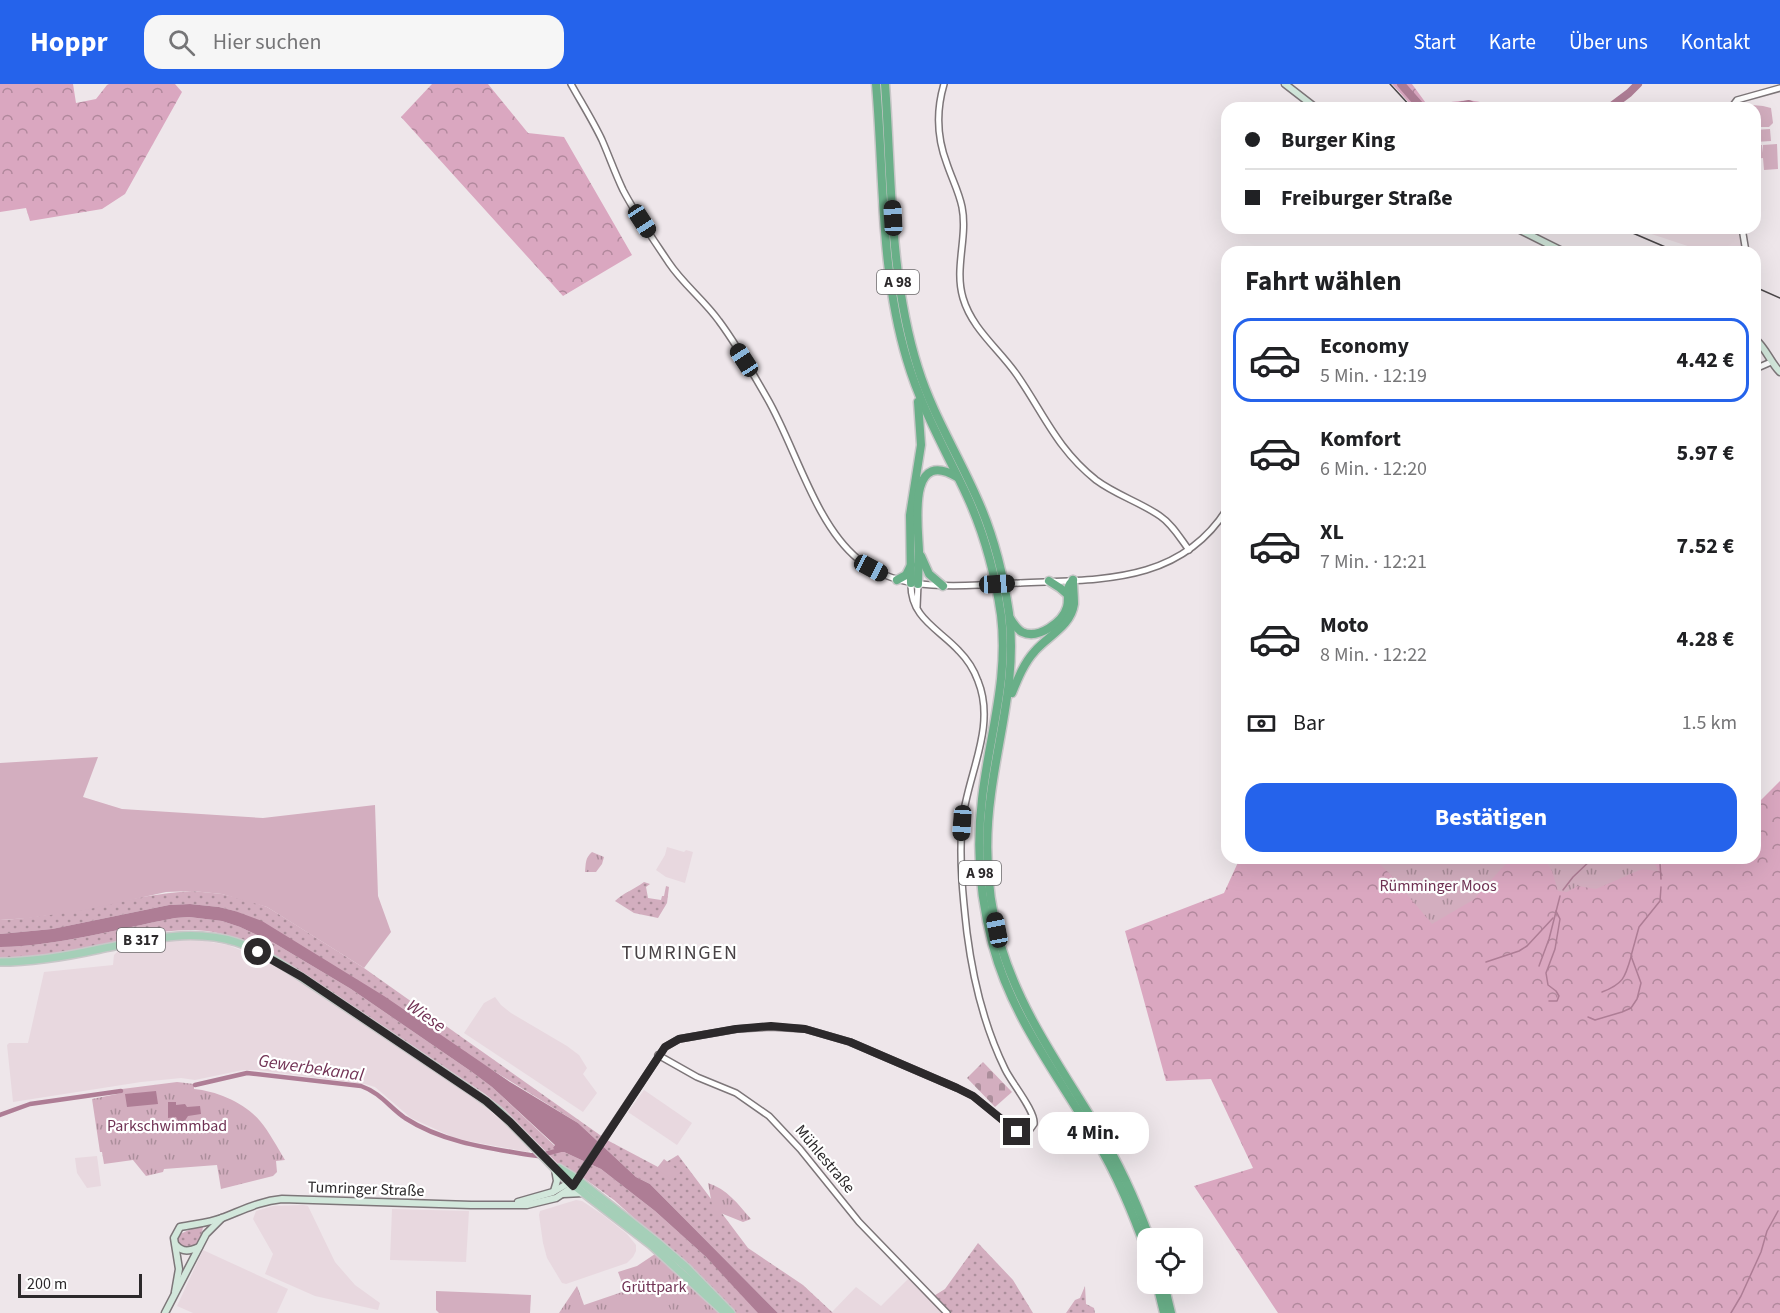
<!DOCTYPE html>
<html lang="de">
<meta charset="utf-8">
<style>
body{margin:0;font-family:"Source Sans 3",sans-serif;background:#f6f6f6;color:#202124;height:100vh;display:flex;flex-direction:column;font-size:22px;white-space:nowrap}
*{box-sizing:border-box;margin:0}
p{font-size:20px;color:#757577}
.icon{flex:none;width:33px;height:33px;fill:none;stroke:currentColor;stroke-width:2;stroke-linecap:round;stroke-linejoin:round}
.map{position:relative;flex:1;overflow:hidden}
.sheet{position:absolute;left:1221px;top:162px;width:540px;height:618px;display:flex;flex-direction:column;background:#fff;border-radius:18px;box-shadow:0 6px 24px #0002}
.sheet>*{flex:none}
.guide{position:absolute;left:1221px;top:18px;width:540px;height:132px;border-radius:18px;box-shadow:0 6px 24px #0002;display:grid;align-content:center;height:132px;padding:0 24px;background:#fff}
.tools{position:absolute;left:1137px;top:1144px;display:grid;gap:12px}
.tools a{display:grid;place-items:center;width:66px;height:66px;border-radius:12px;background:#fff;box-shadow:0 6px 24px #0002;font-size:30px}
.scale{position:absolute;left:18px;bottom:15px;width:124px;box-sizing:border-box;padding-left:6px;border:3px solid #2c292b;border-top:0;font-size:16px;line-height:21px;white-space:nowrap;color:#2c292b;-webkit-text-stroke:4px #fff;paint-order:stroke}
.end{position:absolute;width:27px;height:27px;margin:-14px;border:8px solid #2c292b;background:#fff;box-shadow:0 0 0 3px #fff}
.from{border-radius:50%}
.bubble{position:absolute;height:42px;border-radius:18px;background:#fff;box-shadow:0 6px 24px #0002;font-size:20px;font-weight:700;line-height:42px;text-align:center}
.car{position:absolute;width:18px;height:36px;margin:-18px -9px;border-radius:8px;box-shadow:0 0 4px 2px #0007;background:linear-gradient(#222 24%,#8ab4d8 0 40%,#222 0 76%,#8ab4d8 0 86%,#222 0)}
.guide b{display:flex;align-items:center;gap:21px;height:57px;font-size:22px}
.guide b+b{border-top:2px solid #e0e0e0}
.guide i{width:15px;height:15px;background:#202124}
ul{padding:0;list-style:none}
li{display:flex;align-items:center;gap:18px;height:84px;margin:0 12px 9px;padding:0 12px;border:3px solid transparent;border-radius:18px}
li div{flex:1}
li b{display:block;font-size:22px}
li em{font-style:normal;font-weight:700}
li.active{border-color:#2563eb}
li>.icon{width:54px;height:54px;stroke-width:1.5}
h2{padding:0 24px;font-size:27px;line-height:72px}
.pay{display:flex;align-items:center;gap:15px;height:66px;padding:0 24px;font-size:22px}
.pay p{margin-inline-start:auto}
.button{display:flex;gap:12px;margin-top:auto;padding:12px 24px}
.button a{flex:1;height:69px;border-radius:18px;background:#2563eb;color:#fff;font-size:24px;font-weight:700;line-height:69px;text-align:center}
header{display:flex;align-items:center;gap:36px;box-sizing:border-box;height:84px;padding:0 30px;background:#2563eb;color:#fff}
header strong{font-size:28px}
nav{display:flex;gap:33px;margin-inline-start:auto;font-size:21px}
.search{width:420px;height:54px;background:#f6f6f6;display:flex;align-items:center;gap:15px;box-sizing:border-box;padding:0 21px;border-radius:18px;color:#757577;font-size:22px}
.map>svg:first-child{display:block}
.built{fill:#e8d8df}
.grass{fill:url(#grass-dots)}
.forest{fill:url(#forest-crowns)}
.cemetery{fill:url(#cemetery-stones)}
.park{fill:url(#park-tufts)}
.garden{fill:#d3aebf}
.water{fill:#ae7d95}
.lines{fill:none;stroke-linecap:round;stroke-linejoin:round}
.stream{stroke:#ae7d95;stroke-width:1.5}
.canal{stroke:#ae7d95;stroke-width:4.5}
.river{stroke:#ae7d95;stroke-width:8}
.tertiary-casing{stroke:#7d7679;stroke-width:8}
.secondary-casing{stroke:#7d7679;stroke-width:9}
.primary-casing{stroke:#c8c7c8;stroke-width:10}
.motorway-casing{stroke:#c8c7c8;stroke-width:11}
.tertiary{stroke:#fff;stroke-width:5}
.secondary{stroke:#d2e7db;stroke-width:6}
.primary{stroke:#a5cfb8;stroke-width:7}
.motorway{stroke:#69af88;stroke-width:8}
.rail{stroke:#4b4749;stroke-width:1.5}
.tertiary-bridge-casing{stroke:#7d7679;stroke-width:8;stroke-linecap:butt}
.tertiary-bridge{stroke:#fff;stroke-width:5}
.route{stroke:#2c292b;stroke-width:8}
.labels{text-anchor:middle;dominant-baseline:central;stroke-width:4.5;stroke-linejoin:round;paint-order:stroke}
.shield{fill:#fff;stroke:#6b696b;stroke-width:1.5}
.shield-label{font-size:15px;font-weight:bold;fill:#2c292b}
.park-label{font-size:16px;fill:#703254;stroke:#fff}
.street-label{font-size:16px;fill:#2c292b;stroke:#fff}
.water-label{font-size:18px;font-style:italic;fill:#723355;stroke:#fff}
.quarter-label{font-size:20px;letter-spacing:1.5px;fill:#484245;stroke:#fff}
</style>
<header>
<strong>Hoppr</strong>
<div class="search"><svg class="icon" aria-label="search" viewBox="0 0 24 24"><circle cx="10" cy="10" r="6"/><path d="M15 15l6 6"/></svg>Hier suchen</div>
<nav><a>Start</a><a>Karte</a><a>Über uns</a><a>Kontakt</a></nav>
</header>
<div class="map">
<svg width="1780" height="1229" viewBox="0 0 1780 1229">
<defs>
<pattern id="grass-dots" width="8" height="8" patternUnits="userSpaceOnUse" patternTransform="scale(1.5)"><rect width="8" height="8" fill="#d3aebf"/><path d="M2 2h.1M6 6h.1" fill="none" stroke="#ab8e9b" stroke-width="1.8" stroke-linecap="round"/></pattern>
<pattern id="forest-crowns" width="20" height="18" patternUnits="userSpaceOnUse" patternTransform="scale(1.5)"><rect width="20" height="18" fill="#daa7c0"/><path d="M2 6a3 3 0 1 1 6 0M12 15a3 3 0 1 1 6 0" fill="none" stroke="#b1889c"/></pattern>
<pattern id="cemetery-stones" width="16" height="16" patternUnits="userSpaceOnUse" patternTransform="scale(1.5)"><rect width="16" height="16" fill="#d3aebf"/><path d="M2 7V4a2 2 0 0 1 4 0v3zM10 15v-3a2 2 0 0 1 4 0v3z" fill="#ab8e9b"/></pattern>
<pattern id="park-tufts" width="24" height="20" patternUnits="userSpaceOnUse" patternTransform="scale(1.5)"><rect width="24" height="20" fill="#d3aebf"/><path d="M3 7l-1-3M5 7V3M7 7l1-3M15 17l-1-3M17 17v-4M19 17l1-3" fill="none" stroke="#ab8e9b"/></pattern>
</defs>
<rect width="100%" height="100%" fill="#eee6ea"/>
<g class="built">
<polygon points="1633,144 1739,144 1743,168 1706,168"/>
<polygon points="667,763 684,768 686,766 693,768 685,799 666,793 656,786 665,771"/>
<polygon points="165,856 199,856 228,861 275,880 457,1000 500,1035 530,1066 528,1068 457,1055 411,1034 375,1003 365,1000 256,986 243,986 195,996 181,994 141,998 13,1018 7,961 9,959 28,959 44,888 113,881 114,871 120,865"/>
<polygon points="495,913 501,921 511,929 567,962 579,971 587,984 583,990 597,1009 583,1028 464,949 484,919"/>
<polygon points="644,1006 692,1039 677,1061 628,1028"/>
<polygon points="97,1072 101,1102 87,1104 77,1089 75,1074"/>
<polygon points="576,1116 582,1117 603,1131 627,1150 636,1161 636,1167 633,1173 627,1179 566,1200 562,1199 547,1174 543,1159 539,1131 540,1127"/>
<polygon points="303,1121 308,1122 335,1178 355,1201 380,1219 378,1226 315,1212 265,1190 273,1170 253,1135 256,1127 273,1122"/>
<polygon points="392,1125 469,1127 466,1178 390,1176"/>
<polygon points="203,1166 288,1205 277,1229 193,1229 177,1222"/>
<polygon points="911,1192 947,1229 833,1229 832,1228 856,1203 881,1222"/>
</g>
<g class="grass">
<path d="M644,798l6,2 -4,3 2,11 13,2 1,-4h2l2,-10 3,1 -2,16 -9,15 -24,-5 -19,-12c8,-8 20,-12 29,-19z"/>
<path d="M192,807l30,3 25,6 20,7 21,13 76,48 243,172 51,27 20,-12 70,93 55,37 30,28h-55l-128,-129 -14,-7 -58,-54 -343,-212 -16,-4 -29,-3 -21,1 -117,24 -52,5v-14c65,-3 127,-25 192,-29z"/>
<path d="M189,833l33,4 18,6 34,16 77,46 121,83 20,15 63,59 4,6h5l37,17 54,42 51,46 54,56h-26l-42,-43 -78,-70 -29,-21 -24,-12 -56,-57 -20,-16 -177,-118c-29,-18 -60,-38 -95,-44 -40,-7 -79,6 -117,14 -32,7 -64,11 -96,12v-11c59,-1 117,-18 175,-29z"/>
<path d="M200,1141l3,2c-2,12 -6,20 -18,22l-9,-6 2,-8z"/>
<polygon points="978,1159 1013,1196 1033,1229 947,1229 932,1213 945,1205"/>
<polygon points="1085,1202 1086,1220 1094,1224 1095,1229 1066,1229 1075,1216 1080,1214"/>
</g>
<g class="forest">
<polygon points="0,0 73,0 76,19 96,15 107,1 109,0 175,0 182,8 125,110 102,125 30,137 26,124 0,128"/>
<polygon points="432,0 488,0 528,49 564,53 632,171 563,212 401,33"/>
<path d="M1392,0h20l16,22c21,-3 47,-12 65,2h-79z"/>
<polygon points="1780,697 1780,1229 1278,1229 1194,1102 1253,1084 1211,995 1166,997 1125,847 1224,809 1240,774 1656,774 1660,781 1672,774 1755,774 1755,722"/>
</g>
<polygon class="cemetery" points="983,978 1012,1008 995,1023 967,994"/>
<g class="park">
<path d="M592,768l12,5 -2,7 -6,8h-11c1,-9 0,-14 7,-20z"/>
<polygon points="1373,774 1511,774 1473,816 1432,840 1389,789"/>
<polygon points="1544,774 1653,774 1658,787 1642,785 1596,805 1578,802 1567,808 1558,807 1552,787"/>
<path d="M177,998l17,2v5c23,2 51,14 66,32 10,12 17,26 25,39l-9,1 1,11 -4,4 -52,13 -4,-24 -53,4 -1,3 -17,4 -13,-16 -29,4 -2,-12h-2l-8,-53 30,-6v-4z"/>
<path d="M708,1099c19,6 30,21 43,36l-8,3 -30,-12z"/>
<polygon points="655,1170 659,1172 721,1229 559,1229 577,1202 584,1221 625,1207 618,1188 637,1182"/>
</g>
<g class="garden">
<polygon points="1752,21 1763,22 1771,24 1773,39 1769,43 1755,43 1755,24 1744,24"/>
<polygon points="1770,45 1771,57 1755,58 1755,46"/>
<polygon points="1777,60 1778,85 1764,86 1763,74 1755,75 1755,61 1762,61 1763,69 1763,61"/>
<polygon points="98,673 83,713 122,725 263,734 375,721 378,812 391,848 364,884 267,823 222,810 192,807 166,808 85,826 29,834 0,836 0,679"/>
<polygon points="664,1075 680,1088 672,1097 657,1084"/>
<polygon points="436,1207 531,1211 530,1229 439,1229 436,1226"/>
<path d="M661,1211l3,1 8,17h-56c15,-28 27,-10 45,-18z"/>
</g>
<g class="water">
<path d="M190,820l29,3 16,4 27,10 122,75 126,86 68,41 58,54 14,7 128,129h-20l-52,-56 -51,-46 -54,-42 -37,-17h-6l-5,-4 2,-3 -63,-58 -20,-15 -121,-83 -77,-46 -34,-16 -18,-6 -33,-4 -14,1c-58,11 -116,28 -175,29v-13l52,-5 117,-24z"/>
<polygon points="156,1007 158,1020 127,1023 125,1010"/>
<polygon points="168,1018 176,1018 176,1021 185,1020 187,1023 200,1022 201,1030 188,1032 184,1038 178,1037 176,1033 168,1034"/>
</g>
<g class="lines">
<g class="stream">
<polyline points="1658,774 1660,779 1661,795"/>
<polyline points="1563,806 1573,793 1593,774"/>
<polyline points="1486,878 1519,867 1527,862 1553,834"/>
<polyline points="1539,882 1549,855 1560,812"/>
<path d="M1602,908c21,-8 23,-14 29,-35"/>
<polyline points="1549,917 1557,917 1559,912 1556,907 1548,901 1546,889 1555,865 1560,835 1556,827"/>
<polyline points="1588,933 1595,936 1622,928 1631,924 1637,915 1641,899 1631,872 1639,843 1660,817 1661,803"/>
<polyline points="1731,1229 1741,1212 1761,1168 1767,1147 1778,1127"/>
</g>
<g class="canal">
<path d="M195,1001l52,-12 114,13c20,7 28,21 44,32 37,24 82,30 125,37l8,1 22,-6"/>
<polyline points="0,1031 30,1020 121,1007"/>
</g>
<g class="river">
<polyline points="1401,0 1422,24"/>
<polyline points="1449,24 1469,20 1477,24"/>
<polyline points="1609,24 1629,9 1638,0"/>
</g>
<g class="tertiary-casing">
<g id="tertiary">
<path d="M571,0c10,18 22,37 31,56 7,16 13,33 21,50 13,25 30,49 46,73 14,21 35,37 50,58 18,24 33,51 48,77 28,48 48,126 91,161 34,28 78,28 121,26"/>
<path d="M944,0c-8,27 -7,54 3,80 5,15 12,28 15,43 6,30 -8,61 1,91 9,31 36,51 54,77 27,39 40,74 79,105 20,15 44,22 64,36 12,8 20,22 29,34"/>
<polyline points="1731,24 1737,16 1780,4"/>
<polyline points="1742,144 1746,168"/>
<polyline points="1755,217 1757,243 1756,256"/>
<polyline points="1755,285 1771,278"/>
<path d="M1020,499c78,-4 159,2 207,-74"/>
<polyline points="917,523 918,500"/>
<polyline points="658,971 697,993 736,1009 769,1032 800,1065 859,1138 947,1229"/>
<path d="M577,1095l88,-132 14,-8 58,-10 34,-2 34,2 45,13 107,46 16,8 45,36 11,-1 5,-7c2,-12 -23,-42 -29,-55 -21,-43 -32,-89 -38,-136 -4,-35 -8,-73 -5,-109 4,-47 35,-96 16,-143 -4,-11 -11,-22 -19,-30 -20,-22 -49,-33 -48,-68"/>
</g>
</g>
<g class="secondary-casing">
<g id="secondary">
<polyline points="1285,0 1316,24"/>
<polyline points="1516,144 1564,168"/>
<path d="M1755,255c11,9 15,23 25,33"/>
<polyline points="554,1107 557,1097 555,1085"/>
<polyline points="563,1110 583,1109"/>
<polyline points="518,1118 553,1108 572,1097"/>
<path d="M176,1161c7,8 14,6 23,2"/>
<path d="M175,1208l4,-23 -5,-31 6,-11c14,-3 29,-4 42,-9 21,-8 38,-17 60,-19l189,6h56l29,-7 12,-8 7,-7"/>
<polyline points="165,1229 206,1150 222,1134"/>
</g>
</g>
<g class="primary-casing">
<g id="primary">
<path d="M0,878c33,0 68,-6 100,-13 46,-9 90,-21 136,-7 23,7 45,22 65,35l169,113 28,20 66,68 87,67 74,68"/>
<polyline points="559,1084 577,1095 657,1158 687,1184 731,1229"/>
</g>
</g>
<g class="motorway-casing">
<g id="motorway">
<path d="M876,0c8,92 4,187 31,276 14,48 39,91 60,136 17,37 28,78 34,119 8,64 -12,121 -19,184 -6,49 -2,99 11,147 19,71 64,128 101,191 23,37 39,77 54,118"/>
<path d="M885,0c7,95 4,192 33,284 14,45 39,85 58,128 17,37 27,76 33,117 8,64 -10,119 -18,181 -7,50 -4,103 10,152 20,67 61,123 97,183 21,34 38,72 52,110"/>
<polyline points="921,472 929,490 943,502"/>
<polyline points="897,496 906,491 911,481"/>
<polyline points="1049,497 1060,504 1067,510"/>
<polyline points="911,499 910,431 921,361 918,318"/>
<path d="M918,500c0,-11 1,-22 1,-33 -1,-26 -12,-104 38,-74"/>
<path d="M1010,534c3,5 7,11 12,14 16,8 41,-10 45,-25 3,-11 -3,-18 6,-27"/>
<path d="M1012,609c6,-15 12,-30 23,-42 13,-15 36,-25 39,-47 0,-8 -1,-16 -1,-24"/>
<polyline points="1157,1200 1164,1229"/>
<polyline points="1164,1200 1171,1229"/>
</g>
</g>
<use href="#tertiary" class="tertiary"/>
<use href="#secondary" class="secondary"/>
<use href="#primary" class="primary"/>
<use href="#motorway" class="motorway"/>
<g class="rail">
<polyline points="1390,0 1412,24"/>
<polyline points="1621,144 1677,168"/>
<polyline points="1755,203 1780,214"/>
</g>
<g class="tertiary-bridge-casing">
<polyline id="tertiary-bridge" points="979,501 1020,499"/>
</g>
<use href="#tertiary-bridge" class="tertiary-bridge"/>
</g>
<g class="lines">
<polyline class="route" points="258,868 302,893 486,1017 510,1038 573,1102 665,963 679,955 736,945 771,942 805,945 850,958 957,1004 973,1012 1017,1048"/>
</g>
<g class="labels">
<g class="shield">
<rect x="877" y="186" width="42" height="24" rx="4.5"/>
<rect x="959" y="777" width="42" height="24" rx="4.5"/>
<rect x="117" y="844" width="48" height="24" rx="4.5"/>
</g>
<g class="shield-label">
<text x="898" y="198">A 98</text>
<text x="980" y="789">A 98</text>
<text x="141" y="856">B 317</text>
</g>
<g class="park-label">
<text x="1438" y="802">Rümminger Moos</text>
<text x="167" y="1042">Parkschwimmbad</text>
<text x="654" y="1203">Grüttpark</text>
</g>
<g class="street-label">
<text transform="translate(825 1075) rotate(50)">Mühlestraße</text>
<text transform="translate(366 1105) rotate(2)">Tumringer Straße</text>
</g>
<g class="water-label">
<text transform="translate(426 932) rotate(35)">Wiese</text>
<text transform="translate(311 984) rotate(8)">Gewerbekanal</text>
</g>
<g class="quarter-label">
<text x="680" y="869">TUMRINGEN</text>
</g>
</g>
</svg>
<div class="tools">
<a><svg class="icon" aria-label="locate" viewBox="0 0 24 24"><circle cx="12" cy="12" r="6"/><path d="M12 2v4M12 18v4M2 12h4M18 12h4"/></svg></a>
</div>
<div class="scale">200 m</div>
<i class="end from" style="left:258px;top:868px"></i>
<i class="end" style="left:1017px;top:1048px"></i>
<div class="bubble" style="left:1038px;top:1028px;width:111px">4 Min.</div>
<i class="car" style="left:893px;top:134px;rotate:357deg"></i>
<i class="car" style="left:642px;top:137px;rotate:147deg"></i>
<i class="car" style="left:744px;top:276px;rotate:327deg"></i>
<i class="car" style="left:871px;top:484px;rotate:118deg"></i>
<i class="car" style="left:997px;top:500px;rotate:87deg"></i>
<i class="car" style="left:962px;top:739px;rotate:184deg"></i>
<i class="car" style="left:997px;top:846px;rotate:349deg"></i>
<div class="guide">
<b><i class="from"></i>Burger King</b>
<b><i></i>Freiburger Straße</b>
</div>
<section class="sheet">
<h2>Fahrt wählen</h2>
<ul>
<li class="active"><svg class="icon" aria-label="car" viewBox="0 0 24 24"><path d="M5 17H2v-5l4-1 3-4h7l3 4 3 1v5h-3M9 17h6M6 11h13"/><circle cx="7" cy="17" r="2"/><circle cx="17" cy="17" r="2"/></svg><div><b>Economy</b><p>5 Min. · 12:19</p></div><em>4.42 €</em></li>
<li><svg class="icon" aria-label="car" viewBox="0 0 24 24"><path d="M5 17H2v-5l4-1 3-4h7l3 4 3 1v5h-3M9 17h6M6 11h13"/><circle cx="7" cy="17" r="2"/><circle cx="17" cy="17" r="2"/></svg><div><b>Komfort</b><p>6 Min. · 12:20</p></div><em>5.97 €</em></li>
<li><svg class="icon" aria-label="car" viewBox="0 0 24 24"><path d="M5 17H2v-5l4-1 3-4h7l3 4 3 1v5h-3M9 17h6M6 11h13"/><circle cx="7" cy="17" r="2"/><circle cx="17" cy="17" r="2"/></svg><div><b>XL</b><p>7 Min. · 12:21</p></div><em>7.52 €</em></li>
<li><svg class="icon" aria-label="car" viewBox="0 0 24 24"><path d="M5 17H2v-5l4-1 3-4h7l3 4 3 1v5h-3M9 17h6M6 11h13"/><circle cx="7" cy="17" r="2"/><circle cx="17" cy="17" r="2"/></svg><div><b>Moto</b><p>8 Min. · 12:22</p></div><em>4.28 €</em></li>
</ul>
<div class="pay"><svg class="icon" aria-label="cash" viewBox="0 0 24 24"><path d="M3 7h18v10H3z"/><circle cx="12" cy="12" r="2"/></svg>Bar<p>1.5 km</p></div>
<div class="button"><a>Bestätigen</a></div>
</section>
</div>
